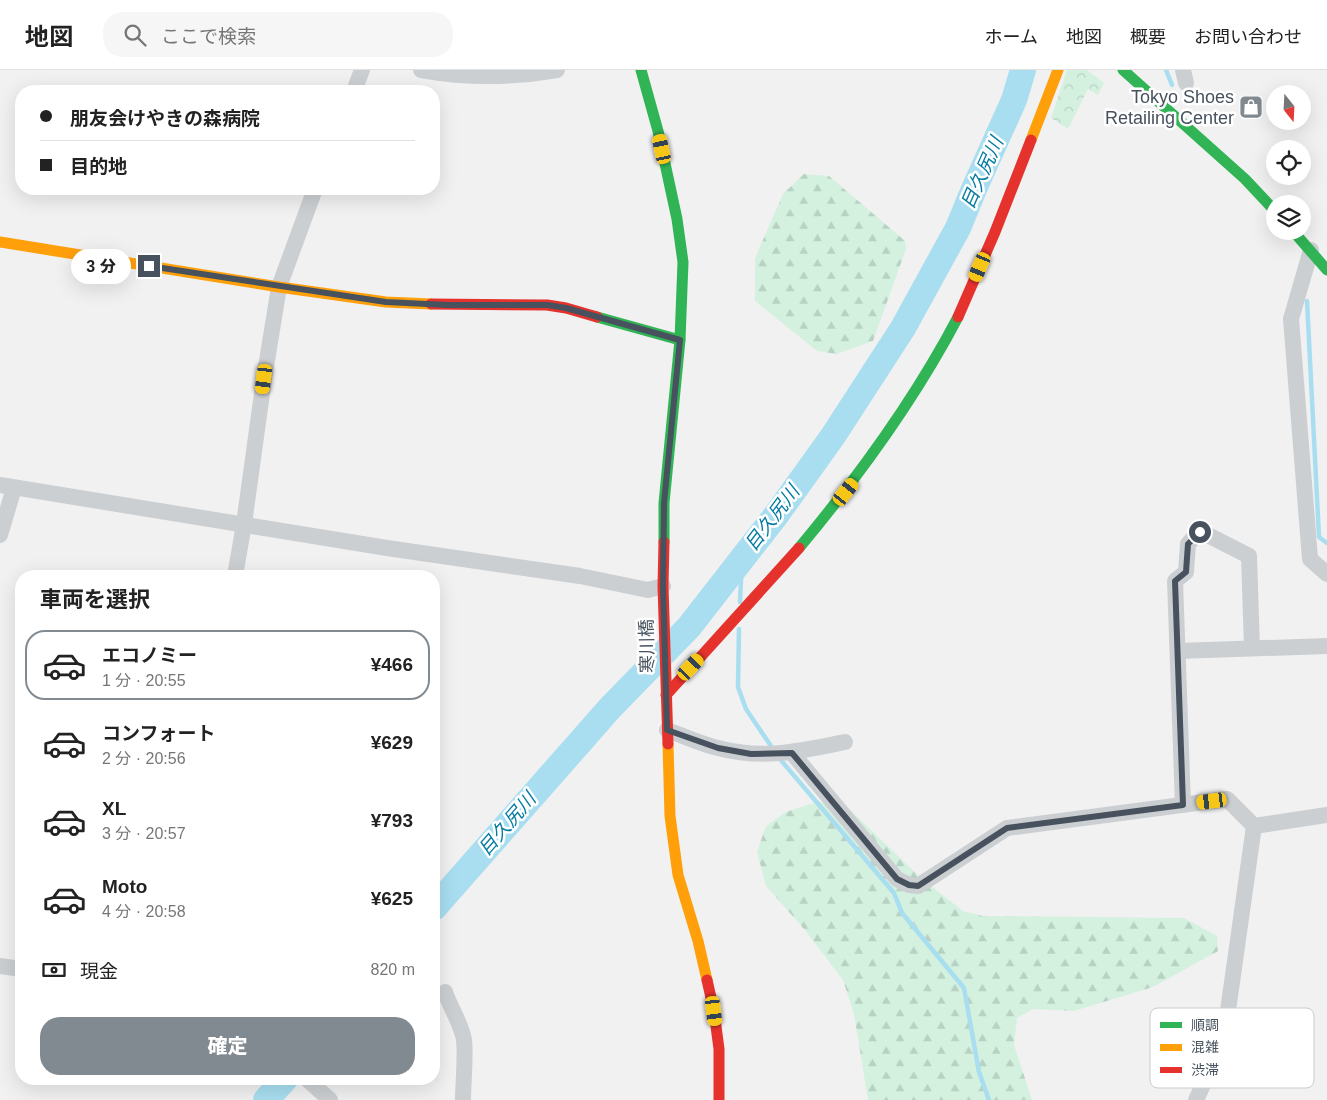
<!DOCTYPE html>
<html lang="ja">
<meta charset="utf-8">
<style>
body{margin:0;font-family:Arial,"Noto Sans JP",sans-serif;background:#f6f6f6;color:#222;height:100vh;display:flex;flex-direction:column;font-size:19px;white-space:nowrap}
*{box-sizing:border-box;margin:0}
p{font-size:16px;color:#767676}
.icon{flex:none;width:28px;height:28px;fill:none;stroke:currentColor;stroke-width:2;stroke-linecap:round;stroke-linejoin:round}
.map{position:relative;flex:1;overflow:hidden}
.details{position:absolute;left:15px;top:500px;width:425px;height:515px;display:flex;flex-direction:column;background:#fff;border-radius:20px;box-shadow:0 5px 20px #0002}
.details>*{flex:none}
.hud{position:absolute;left:15px;top:15px;width:425px;height:110px;border-radius:20px;box-shadow:0 5px 20px #0002;display:grid;align-content:center;height:110px;padding:0 25px;background:#fff}
.needle{width:32px;rotate:162deg}
.controls{position:absolute;left:1266px;top:15px;display:grid;gap:10px}
.controls a{display:grid;place-items:center;width:45px;height:45px;border-radius:50%;background:#fff;box-shadow:0 5px 20px #0002;font-size:25px}
.end{position:absolute;width:22px;height:22px;margin:-11px;border:6px solid #47525e;background:#fff;box-shadow:0 0 0 2px #fff}
.from{border-radius:50%}
.bubble{position:absolute;height:35px;border-radius:18px;background:#fff;box-shadow:0 5px 20px #0002;font-size:16px;font-weight:800;line-height:35px;text-align:center}
.car{position:absolute;width:15px;height:30px;margin:-15px -8px;border-radius:6px;box-shadow:0 0 4px 1px #0007;background:linear-gradient(#f5c518 24%,#345 0 40%,#f5c518 0 76%,#345 0 86%,#f5c518 0)}
.hud b{display:flex;align-items:center;gap:18px;height:48px;font-size:19px}
.hud b+b{border-top:1px solid #e0e0e0}
.hud i{width:12px;height:12px;background:#222}
ul{padding:0;list-style:none}
li{display:flex;align-items:center;gap:15px;height:70px;margin:0 10px 8px;padding:0 15px;border:2px solid transparent;border-radius:20px}
li div{flex:1}
li b{display:block;font-size:19px}
li em{font-style:normal;font-weight:800}
li.current{border-color:#828a91}
li>.icon{width:45px;height:45px;stroke-width:1.5}
h2{padding:0 25px;font-size:22px;line-height:60px}
.pay{display:flex;align-items:center;gap:12px;height:55px;padding:0 25px;font-size:19px}
.pay p{margin-inline-start:auto}
.button{display:flex;gap:10px;margin-top:auto;padding:10px 25px}
.button a{flex:1;height:58px;border-radius:20px;background:#828a91;color:#fff;font-size:20px;font-weight:800;line-height:58px;text-align:center}
header{display:flex;align-items:center;gap:30px;box-sizing:border-box;height:70px;padding:0 25px;background:#fff;border-bottom:1px solid #e0e0e0}
header strong{font-size:24px}
nav{display:flex;gap:28px;margin-inline-start:auto;font-size:18px}
.search{width:350px;height:45px;background:#f6f6f6;display:flex;align-items:center;gap:12px;box-sizing:border-box;padding:0 18px;border-radius:20px;color:#767676;font-size:19px}
.map>svg:first-child{display:block}
.forest{fill:url(#forest-firs)}
.park{fill:url(#park-crowns)}
.lines{fill:none;stroke-linecap:round;stroke-linejoin:round}
.stream{stroke:#a8def0;stroke-width:4.5}
.river{stroke:#a8def0;stroke-width:26}
.street{stroke:#cccfd2;stroke-width:16}
.fast{stroke:#30b455;stroke-width:11}
.slow{stroke:#ff9f0a;stroke-width:11}
.jam{stroke:#e5322d;stroke-width:11}
.route{stroke:#47525e;stroke-width:6}
.labels{text-anchor:middle;dominant-baseline:central;stroke-width:5;stroke-linejoin:round;paint-order:stroke}
.poi-label{font-size:18px;fill:#47525e;stroke:#fff;text-anchor:end}
.street-label{font-size:18px;fill:#47525e;stroke:#fff}
.water-label{font-size:19px;font-style:italic;fill:#077ca2;stroke:#fff}
.key{fill:#fff;stroke:#c8cbcf;stroke-width:1}
.key-label{font-size:14px;fill:#47525e}
</style>
<header>
<strong>地図</strong>
<div class="search"><svg class="icon" aria-label="search" viewBox="0 0 24 24"><circle cx="10" cy="10" r="6"/><path d="M15 15l6 6"/></svg>ここで検索</div>
<nav><a>ホーム</a><a>地図</a><a>概要</a><a>お問い合わせ</a></nav>
</header>
<div class="map">
<svg width="1327" height="1030" viewBox="0 0 1327 1030">
<defs>
<pattern id="forest-firs" width="22" height="20" patternUnits="userSpaceOnUse" patternTransform="scale(1.25)"><rect width="22" height="20" fill="#d4f1e0"/><path d="M5 1l3.5 6h-7zM16 11l3.5 6h-7z" fill="#b7d1c3"/></pattern>
<pattern id="park-crowns" width="20" height="18" patternUnits="userSpaceOnUse" patternTransform="scale(1.25)"><rect width="20" height="18" fill="#d4f1e0"/><path d="M2 6a3 3 0 1 1 6 0M12 15a3 3 0 1 1 6 0" fill="none" stroke="#b7d1c3"/></pattern>
</defs>
<rect width="100%" height="100%" fill="#f1f1f1"/>
<g class="forest">
<polygon points="804,104 829,106 905,171 906,179 873,271 837,284 817,281 755,231 755,188 783,124"/>
<polygon points="817,732 847,737 922,809 963,841 983,846 1184,848 1217,866 1218,881 1153,917 1074,941 1033,939 1017,948 1014,975 1032,1030 868,1030 854,944 843,910 805,860 766,816 757,782 766,756 786,742"/>
</g>
<polygon class="park" points="1067,0 1087,0 1104,13 1098,25 1088,19 1068,59 1051,48"/>
<g class="lines">
<g class="stream">
<polyline points="1166,0 1172,15"/>
<polyline points="1307,231 1319,467 1327,473"/>
<polyline points="740,532 742,488"/>
<polyline points="739,559 738,617 746,639 773,679"/>
<polyline points="779,688 894,823 902,843 964,918 979,1002 989,1030"/>
</g>
<g class="river">
<polyline points="434,838 610,638 689,557 777,444 833,366 903,258 958,158 974,119 1014,30 1023,0"/>
<polyline points="266,1030 285,1009"/>
</g>
<g class="street">
<path d="M421,0c45,8 91,8 136,0"/>
<polyline points="1183,0 1186,13"/>
<polyline points="354,21 362,0"/>
<polyline points="1311,180 1291,249 1310,489 1327,504"/>
<polyline points="0,415 387,478 580,506 648,520 663,516"/>
<polyline points="0,465 14,418"/>
<polyline points="235,506 244,454 264,309 279,217 315,119"/>
<polyline points="1178,581 1327,576"/>
<path d="M667,660c17,6 34,14 51,18 45,12 83,3 127,-6"/>
<polyline points="792,683 897,809 909,815 918,816 1007,758 1227,729 1254,756 1327,745"/>
<polyline points="1183,735 1175,511 1186,502 1188,474 1200,461 1249,486 1252,578"/>
<polyline points="0,896 21,899"/>
<path d="M445,922c5,15 17,33 19,48 2,17 -1,42 -1,60"/>
<polyline points="307,1009 330,1030"/>
<polyline points="1196,1030 1224,969 1254,756"/>
</g>
<g class="fast">
<polyline points="641,0 658,61 677,149 683,192 680,270 664,433 664,472"/>
<polyline points="1123,0 1245,109 1275,141"/>
<polyline points="1293,161 1327,200"/>
<polyline points="597,247 680,270"/>
<path d="M799,478c60,-72 115,-147 159,-231"/>
</g>
<g class="slow">
<polyline points="1031,70 1058,0"/>
<polyline points="0,172 279,217 386,232 431,234"/>
<polyline points="668,674 670,746 678,805 698,871 707,910"/>
</g>
<g class="jam">
<polyline points="431,234 547,235 566,238 597,247"/>
<polyline points="958,247 995,162 1031,70"/>
<polyline points="664,472 663,516 668,674"/>
<polyline points="666,625 799,478"/>
<polyline points="707,910 714,941 719,979 719,1030"/>
</g>
</g>
<g class="lines">
<polyline class="route" points="149,196 386,232 448,235 548,235 566,238 680,270 664,433 663,516 667,660 718,678 751,684 792,683 897,809 909,815 918,816 1007,758 1183,735 1175,511 1186,502 1188,474 1200,462"/>
</g>
<defs>
<g id="shop-square" transform="scale(1.25)"><rect x="-9" y="-9" width="18" height="18" rx="4" fill="#828a91" stroke="#fff"/><path d="M-5-2.5h2.3a2.7 3.5 0 0 1 5.4 0H5L5.5 6h-11ZM-1.5-2.5h3a1.5 2.3 0 0 0-3 0Z" fill="#fff"/></g>
</defs>
<g fill-rule="evenodd">
<use href="#shop-square" x="1251" y="37"/>
</g>
<g class="labels">
<g class="poi-label">
<text x="1234" y="27">Tokyo Shoes<tspan x="1234" dy="21">Retailing Center</tspan></text>
</g>
<g class="street-label">
<text transform="translate(647 576) rotate(-91)">寒川橋</text>
</g>
<g class="water-label">
<text transform="translate(982 103) rotate(-66)">目久尻川</text>
<text transform="translate(772 448) rotate(-53)">目久尻川</text>
<text transform="translate(507 754) rotate(-49)">目久尻川</text>
</g>
</g>
<rect x="1150" y="938" width="164" height="80" rx="8" class="key"/>
<rect x="1160" y="952" width="22" height="6" fill="#30b455"/>
<rect x="1160" y="974" width="22" height="7" fill="#ff9f0a"/>
<rect x="1160" y="997" width="22" height="6" fill="#e5322d"/>
<g class="key-label">
<text x="1191" y="960">順調</text>
<text x="1191" y="982">混雑</text>
<text x="1191" y="1005">渋滞</text>
</g>
</svg>
<div class="controls">
<a><svg class="needle" viewBox="-14 -14 28 28"><path d="M0-13l5 13h-10z" fill="#e53935"/><path d="M0 13l5-13h-10z" fill="#767676"/></svg></a>
<a><svg class="icon" aria-label="locate" viewBox="0 0 24 24"><circle cx="12" cy="12" r="6"/><path d="M12 2v4M12 18v4M2 12h4M18 12h4"/></svg></a>
<a><svg class="icon" aria-label="layers" viewBox="0 0 24 24"><path d="M12 4l9 5-9 5-9-5zM3 14l9 5 9-5"/></svg></a>
</div>
<i class="end from" style="left:1200px;top:462px"></i>
<i class="end" style="left:149px;top:196px"></i>
<div class="bubble" style="left:71px;top:179px;width:60px">3 分</div>
<i class="car" style="left:662px;top:79px;rotate:348deg"></i>
<i class="car" style="left:980px;top:197px;rotate:203deg"></i>
<i class="car" style="left:264px;top:309px;rotate:187deg"></i>
<i class="car" style="left:846px;top:422px;rotate:39deg"></i>
<i class="car" style="left:691px;top:597px;rotate:43deg"></i>
<i class="car" style="left:1212px;top:731px;rotate:263deg"></i>
<i class="car" style="left:714px;top:941px;rotate:173deg"></i>
<div class="hud">
<b><i class="from"></i>朋友会けやきの森病院</b>
<b><i></i>目的地</b>
</div>
<section class="details">
<h2>車両を選択</h2>
<ul>
<li class="current"><svg class="icon" aria-label="car" viewBox="0 0 24 24"><path d="M5 17H2v-5l4-1 3-4h7l3 4 3 1v5h-3M9 17h6M6 11h13"/><circle cx="7" cy="17" r="2"/><circle cx="17" cy="17" r="2"/></svg><div><b>エコノミー</b><p>1 分 · 20:55</p></div><em>¥466</em></li>
<li><svg class="icon" aria-label="car" viewBox="0 0 24 24"><path d="M5 17H2v-5l4-1 3-4h7l3 4 3 1v5h-3M9 17h6M6 11h13"/><circle cx="7" cy="17" r="2"/><circle cx="17" cy="17" r="2"/></svg><div><b>コンフォート</b><p>2 分 · 20:56</p></div><em>¥629</em></li>
<li><svg class="icon" aria-label="car" viewBox="0 0 24 24"><path d="M5 17H2v-5l4-1 3-4h7l3 4 3 1v5h-3M9 17h6M6 11h13"/><circle cx="7" cy="17" r="2"/><circle cx="17" cy="17" r="2"/></svg><div><b>XL</b><p>3 分 · 20:57</p></div><em>¥793</em></li>
<li><svg class="icon" aria-label="car" viewBox="0 0 24 24"><path d="M5 17H2v-5l4-1 3-4h7l3 4 3 1v5h-3M9 17h6M6 11h13"/><circle cx="7" cy="17" r="2"/><circle cx="17" cy="17" r="2"/></svg><div><b>Moto</b><p>4 分 · 20:58</p></div><em>¥625</em></li>
</ul>
<div class="pay"><svg class="icon" aria-label="cash" viewBox="0 0 24 24"><path d="M3 7h18v10H3z"/><circle cx="12" cy="12" r="2"/></svg>現金<p>820 m</p></div>
<div class="button"><a>確定</a></div>
</section>
</div>
